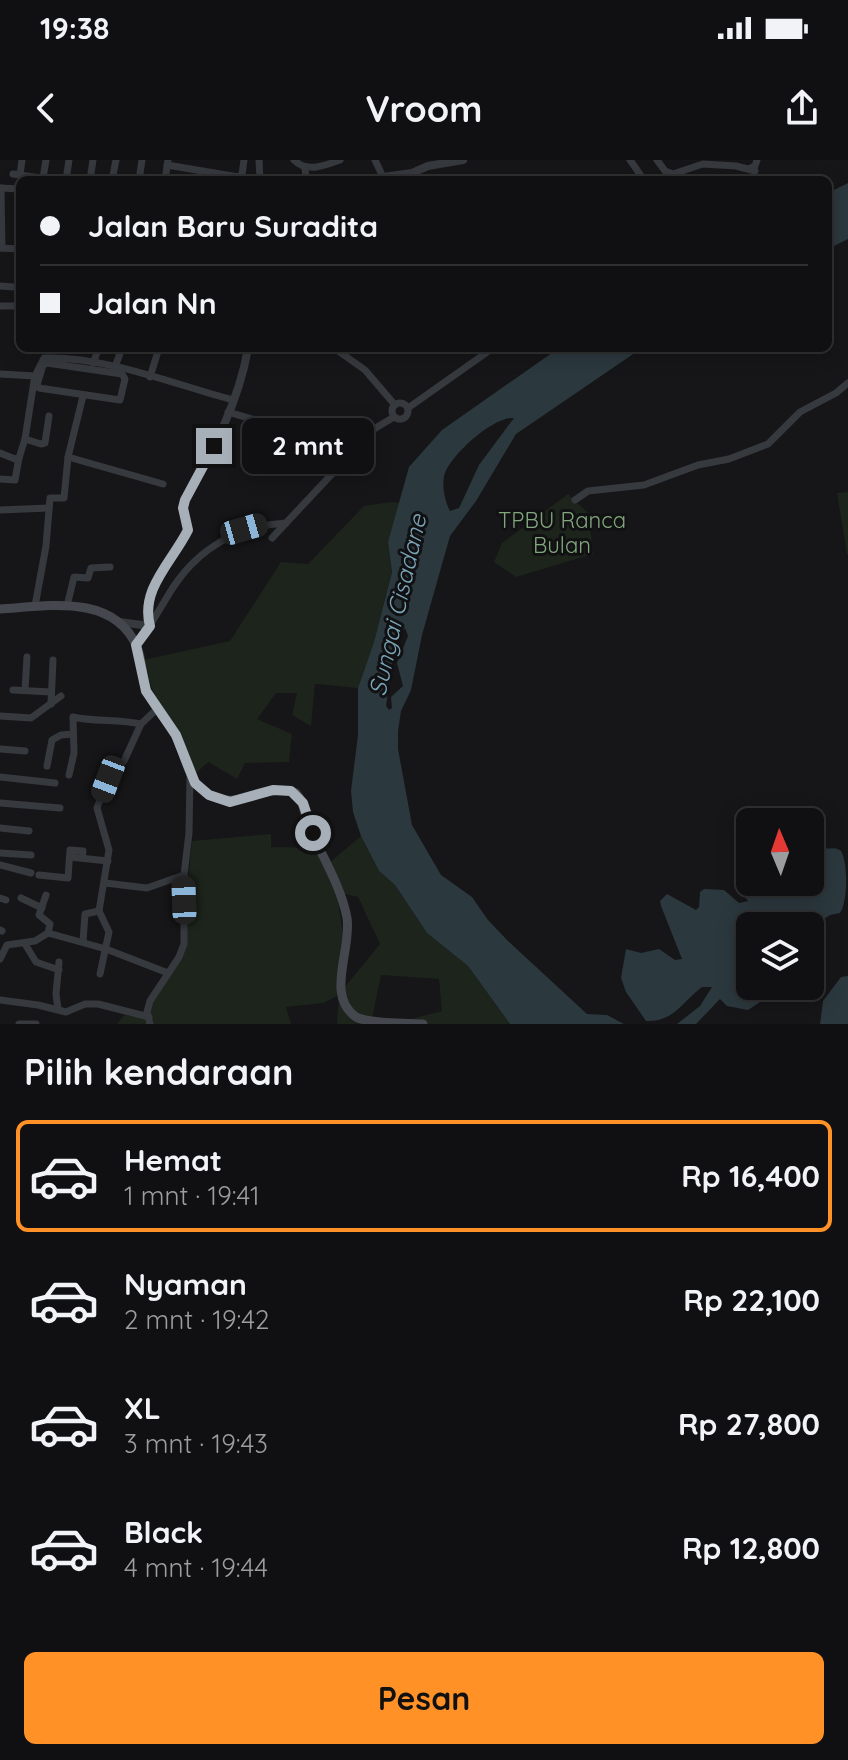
<!DOCTYPE html>
<html lang="id">
<meta charset="utf-8">
<style>
body{margin:0;font-family:Quicksand,sans-serif;background:#1e1e20;color:#f1f3f6;height:100vh;display:flex;flex-direction:column;font-size:30px;white-space:nowrap}
*{box-sizing:border-box;margin:0}
p{font-size:26px;color:#9c9d9f}
.icon{flex:none;width:44px;height:44px;fill:none;stroke:currentColor;stroke-width:2;stroke-linecap:round;stroke-linejoin:round}
.map{position:relative;height:864px;overflow:hidden}
.sheet{display:flex;flex-direction:column;background:#101012;flex:1}
.sheet>*{flex:none}
.hud{position:absolute;left:16px;top:16px;width:816px;height:176px;border-radius:12px;box-shadow:0 4px 20px #0003,0 0 0 2px #303032;display:grid;align-content:center;height:176px;padding:0 24px;background:#101012}
.needle{width:52px;rotate:358deg}
.controls{position:absolute;left:736px;top:648px;display:grid;gap:16px}
.controls a{display:grid;place-items:center;width:88px;height:88px;border-radius:12px;background:#101012;box-shadow:0 4px 20px #0003,0 0 0 2px #303032;font-size:40px}
.end{position:absolute;width:36px;height:36px;margin:-18px;border:10px solid #a7b0b9;background:#111;box-shadow:0 0 0 4px #111}
.from{border-radius:50%}
.bubble{position:absolute;height:56px;border-radius:12px;background:#101012;box-shadow:0 4px 20px #0003,0 0 0 2px #303032;font-size:26px;font-weight:800;line-height:56px;text-align:center}
.car{position:absolute;width:24px;height:48px;margin:-24px -12px;border-radius:10px;box-shadow:0 0 6px 2px #0007;background:linear-gradient(#222 24%,#8ab4d8 0 40%,#222 0 76%,#8ab4d8 0 86%,#222 0)}
.hud b{display:flex;align-items:center;gap:28px;height:76px;font-size:30px}
.hud b+b{border-top:2px solid #303032}
.hud i{width:20px;height:20px;background:#f1f3f6}
ul{padding:0;list-style:none}
li{display:flex;align-items:center;gap:24px;height:112px;margin:0 16px 12px;padding:0 8px;border:4px solid transparent;border-radius:12px}
li div{flex:1}
li b{display:block;font-size:30px}
li em{font-style:normal;font-weight:800}
li.on{border-color:#ff9127}
li>.icon{width:72px;height:72px;stroke-width:1.5}
h2{padding:0 24px;font-size:36px;line-height:96px}
.cta{display:flex;gap:16px;margin-top:auto;padding:16px 24px}
.cta a{flex:1;height:92px;border-radius:12px;background:#ff9127;color:#111;font-size:32px;font-weight:800;line-height:92px;text-align:center}
.status{display:flex;justify-content:space-between;align-items:center;height:56px;padding:0 40px;background:#101012;direction:ltr}
.status svg{height:22px;fill:currentColor}
header{display:flex;justify-content:space-between;align-items:center;height:104px;padding:0 24px;background:#101012;font-size:36px;font-weight:800}
.map>svg:first-child{display:block}
.green{fill:#1c241b;fill-rule:evenodd}
.water{fill:#2b383d;fill-rule:evenodd}
.lines{fill:none;stroke-linecap:round;stroke-linejoin:round}
.minor{stroke:#36393e;stroke-width:7}
.tertiary{stroke:#36393e;stroke-width:8}
.secondary{stroke:#44484e;stroke-width:9}
.route{stroke:#a7b0b9;stroke-width:10}
.labels{text-anchor:middle;dominant-baseline:central;stroke-width:6;stroke-linejoin:round;paint-order:stroke}
.park-label{font-size:22px;fill:#81a67c;stroke:#111113}
.water-label{font-size:24px;font-style:italic;fill:#7aa6b8;stroke:#111113}
</style>
<div class="status"><b>19:38</b><svg viewBox="0 0 49 12"><path d="M0 12V9h3v3zM5 12V6h3v6zM10 12V3h3v9zM15 12V0h3v12zM26 1h20v11H26zM47 4h2v5h-2z"/></svg></div>
<header><svg class="icon" aria-label="back" viewBox="0 0 24 24"><path d="M15 5l-7 7 7 7"/></svg>Vroom<svg class="icon" aria-label="share" viewBox="0 0 24 24"><path d="M12 15V3M7 8l5-5 5 5M5 13v7h14v-7"/></svg></header>
<div class="map">
<svg width="848" height="864" viewBox="0 0 848 864">
<rect width="100%" height="100%" fill="#161618"/>
<g class="green">
<polygon points="848,332 848,394 847,394 837,333"/>
<polygon points="568,334 589,354 593,394 516,417 494,402 502,383"/>
<path d="M391,342l9,1 -12,39 4,29 -18,71 -16,46 -43,-4 -4,42 -19,-11 5,-22h-21l-19,26 35,15 -3,28 -44,1 -8,16 -29,-17 -18,17c-12,-44 -37,-75 -47,-119l87,-19 51,-79 27,2 56,-58z"/>
<path d="M271,674v13l51,1 7,15 32,-27 18,35 16,14 32,48 41,33 42,58h-118l50,-13 -3,-32 -58,-4 -10,49h-34l2,-29 -16,8 -37,4 5,17h-174l7,-9 20,2 37,-67 11,-109zM337,732l21,5 22,47 -40,49 5,-43z"/>
</g>
<g class="water">
<polygon points="848,23 848,79 828,89 828,33"/>
<path d="M559,188h83l-126,86 -40,67 -26,35 -28,99 -11,55 -10,21 -3,20v18l14,76 29,50 31,22 16,23 20,21 79,73 20,1 17,9h-114l-42,-58 -41,-33 -32,-48 -16,-14 -18,-35 -8,-24 -2,-21 7,-56v-47l16,-46 18,-70 -4,-30 21,-75 33,-37zM514,258l-35,47 -20,43 -9,3c-5,-9 -9,-27 -5,-38 7,-19 49,-57 69,-55zM405,468l3,8 -11,27 6,23 -12,11 1,11 -3,2 -3,-4 6,-41 9,-34z"/>
<path d="M810,682c1,1 11,6 12,6 7,2 12,-2 19,3 7,11 7,51 -1,62l-10,2 -16,10h-15l-13,-14 -8,4 -3,11h-25v60h23l-13,16 -12,8 -21,-4 -7,-7 -24,25h-19l23,-18 12,-19h-10c-20,15 -28,35 -56,34l-20,-29 -5,-14 5,-29 15,4 18,-4 16,11 7,-1 -21,-53 -1,-5 7,-7 29,16 3,-3 1,-15 4,-3 20,1 15,13 9,-2 -11,-15 1,-4 12,-10v10h60z"/>
<polygon points="848,816 848,864 820,864 823,841 841,817"/>
</g>
<g class="lines">
<g class="minor">
<polyline points="259,0 260,20"/>
<path d="M294,0c13,13 30,6 46,0"/>
<polyline points="375,0 383,17"/>
<polyline points="630,0 644,20"/>
<polyline points="657,0 665,11 673,14 703,4 736,6 755,11"/>
<polyline points="167,5 238,17 242,15 244,0"/>
<polyline points="305,7 306,20"/>
<polyline points="749,9 755,6 757,0"/>
<polyline points="13,14 54,20"/>
<polyline points="20,15 22,0"/>
<polyline points="43,18 46,0"/>
<polyline points="66,20 69,0"/>
<polyline points="90,20 93,0"/>
<polyline points="112,20 116,0"/>
<polyline points="139,20 142,0"/>
<polyline points="165,20 168,0"/>
<polyline points="0,28 20,29"/>
<polyline points="1,28 2,88"/>
<polyline points="0,88 20,89"/>
<polyline points="0,126 14,127"/>
<polyline points="0,146 20,146"/>
<polyline points="334,188 365,210 395,245"/>
<polygon points="47,203 122,214 125,219 120,240 39,228 37,225 43,205"/>
<polyline points="93,203 99,188"/>
<polyline points="115,207 122,188"/>
<path d="M0,214l35,2 9,-18c62,-2 129,26 189,42"/>
<polyline points="150,217 159,188"/>
<circle cx="400" cy="251" r="8"/>
<polyline points="408,248 493,188"/>
<polyline points="228,252 262,262"/>
<polyline points="25,279 41,284 45,283 49,256"/>
<polyline points="0,293 15,299 19,298 25,279 34,221"/>
<polyline points="68,297 163,324"/>
<polyline points="0,319 15,320 19,298"/>
<polyline points="575,340 588,331 644,325 698,305 729,299 768,284 800,252 836,233 848,223"/>
<polyline points="0,350 49,348"/>
<polyline points="272,378 374,269 394,257"/>
<polyline points="35,446 46,386 50,338 64,338 68,297 83,236"/>
<polyline points="67,446 74,417 88,418 91,408 110,407"/>
<path d="M136,485c15,-19 25,-39 38,-59 26,-39 65,-60 112,-63"/>
<polyline points="13,530 51,532"/>
<polyline points="25,530 27,497"/>
<polyline points="51,544 53,500"/>
<polyline points="0,556 31,558 61,536"/>
<polyline points="0,589 25,591"/>
<polyline points="47,606 52,580 61,575 73,574"/>
<path d="M69,615l5,-22 -1,-36c22,5 45,2 68,7"/>
<polyline points="0,617 55,623"/>
<polyline points="0,643 60,648"/>
<polyline points="0,668 29,671"/>
<polyline points="0,693 31,695"/>
<polyline points="70,697 108,701"/>
<polyline points="0,705 31,713"/>
<polyline points="39,715 68,718 70,690 83,691 82,698"/>
<polyline points="105,723 147,728 184,715"/>
<polyline points="46,735 39,755 50,764 48,773"/>
<polyline points="0,738 6,740"/>
<polyline points="21,738 42,748"/>
<polyline points="0,770 2,771"/>
<polyline points="83,781 85,754 99,751"/>
<polyline points="25,784 36,802 59,810"/>
<polyline points="0,799 7,785 35,781 48,773 106,789 168,813"/>
<polyline points="100,814 109,772 99,751 109,690 97,648 108,619 124,601 141,564 158,548"/>
<polyline points="0,840 38,845 66,852 85,844 98,844 149,857"/>
<polyline points="58,849 56,834 59,802"/>
<polyline points="19,864 36,864"/>
<polyline points="150,864 147,852 150,841 179,797 184,784 184,715 189,673 190,616"/>
</g>
<g class="tertiary">
<polyline points="380,20 383,17 412,13 428,6 463,0"/>
<path d="M119,462l31,4c-10,-37 22,-65 38,-96l-5,-22 2,-8c27,-47 54,-98 63,-152"/>
</g>
<path class="secondary" d="M0,449c47,-3 114,-16 137,38 6,14 4,29 9,42 7,19 24,33 32,52 9,20 10,40 30,53 31,19 56,-13 88,-1 9,10 8,22 13,34 13,29 32,59 38,91 5,31 -22,78 9,99 13,7 51,6 67,7"/>
</g>
<g class="lines">
<path class="route" d="M214,286l-29,54 -2,8 5,22c-16,32 -48,59 -38,96l-14,19 10,46 30,44 19,48 14,12 21,7 43,-12 18,1 12,12 10,30"/>
</g>
<g class="labels">
<g class="park-label">
<text x="562" y="360">TPBU Ranca<tspan x="562" dy="25">Bulan</tspan></text>
</g>
<g class="water-label">
<text transform="translate(397 445) rotate(-77)">Sungai Cisadane</text>
</g>
</g>
</svg>
<div class="controls">
<a><svg class="needle" viewBox="-14 -14 28 28"><path d="M0-13l5 13h-10z" fill="#e53935"/><path d="M0 13l5-13h-10z" fill="#9c9d9f"/></svg></a>
<a><svg class="icon" aria-label="layers" viewBox="0 0 24 24"><path d="M12 4l9 5-9 5-9-5zM3 14l9 5 9-5"/></svg></a>
</div>
<i class="end from" style="left:313px;top:673px"></i>
<i class="end" style="left:214px;top:286px"></i>
<div class="bubble" style="left:242px;top:258px;width:132px">2 mnt</div>
<i class="car" style="left:244px;top:369px;rotate:74deg"></i>
<i class="car" style="left:108px;top:619px;rotate:201deg"></i>
<i class="car" style="left:184px;top:740px;rotate:358deg"></i>
<div class="hud">
<b><i class="from"></i>Jalan Baru Suradita</b>
<b><i></i>Jalan Nn</b>
</div>
</div>
<section class="sheet">
<h2>Pilih kendaraan</h2>
<ul>
<li class="on"><svg class="icon" aria-label="car" viewBox="0 0 24 24"><path d="M5 17H2v-5l4-1 3-4h7l3 4 3 1v5h-3M9 17h6M6 11h13"/><circle cx="7" cy="17" r="2"/><circle cx="17" cy="17" r="2"/></svg><div><b>Hemat</b><p>1 mnt · 19:41</p></div><em>Rp 16,400</em></li>
<li><svg class="icon" aria-label="car" viewBox="0 0 24 24"><path d="M5 17H2v-5l4-1 3-4h7l3 4 3 1v5h-3M9 17h6M6 11h13"/><circle cx="7" cy="17" r="2"/><circle cx="17" cy="17" r="2"/></svg><div><b>Nyaman</b><p>2 mnt · 19:42</p></div><em>Rp 22,100</em></li>
<li><svg class="icon" aria-label="car" viewBox="0 0 24 24"><path d="M5 17H2v-5l4-1 3-4h7l3 4 3 1v5h-3M9 17h6M6 11h13"/><circle cx="7" cy="17" r="2"/><circle cx="17" cy="17" r="2"/></svg><div><b>XL</b><p>3 mnt · 19:43</p></div><em>Rp 27,800</em></li>
<li><svg class="icon" aria-label="car" viewBox="0 0 24 24"><path d="M5 17H2v-5l4-1 3-4h7l3 4 3 1v5h-3M9 17h6M6 11h13"/><circle cx="7" cy="17" r="2"/><circle cx="17" cy="17" r="2"/></svg><div><b>Black</b><p>4 mnt · 19:44</p></div><em>Rp 12,800</em></li>
</ul>
<div class="cta"><a>Pesan</a></div>
</section>
